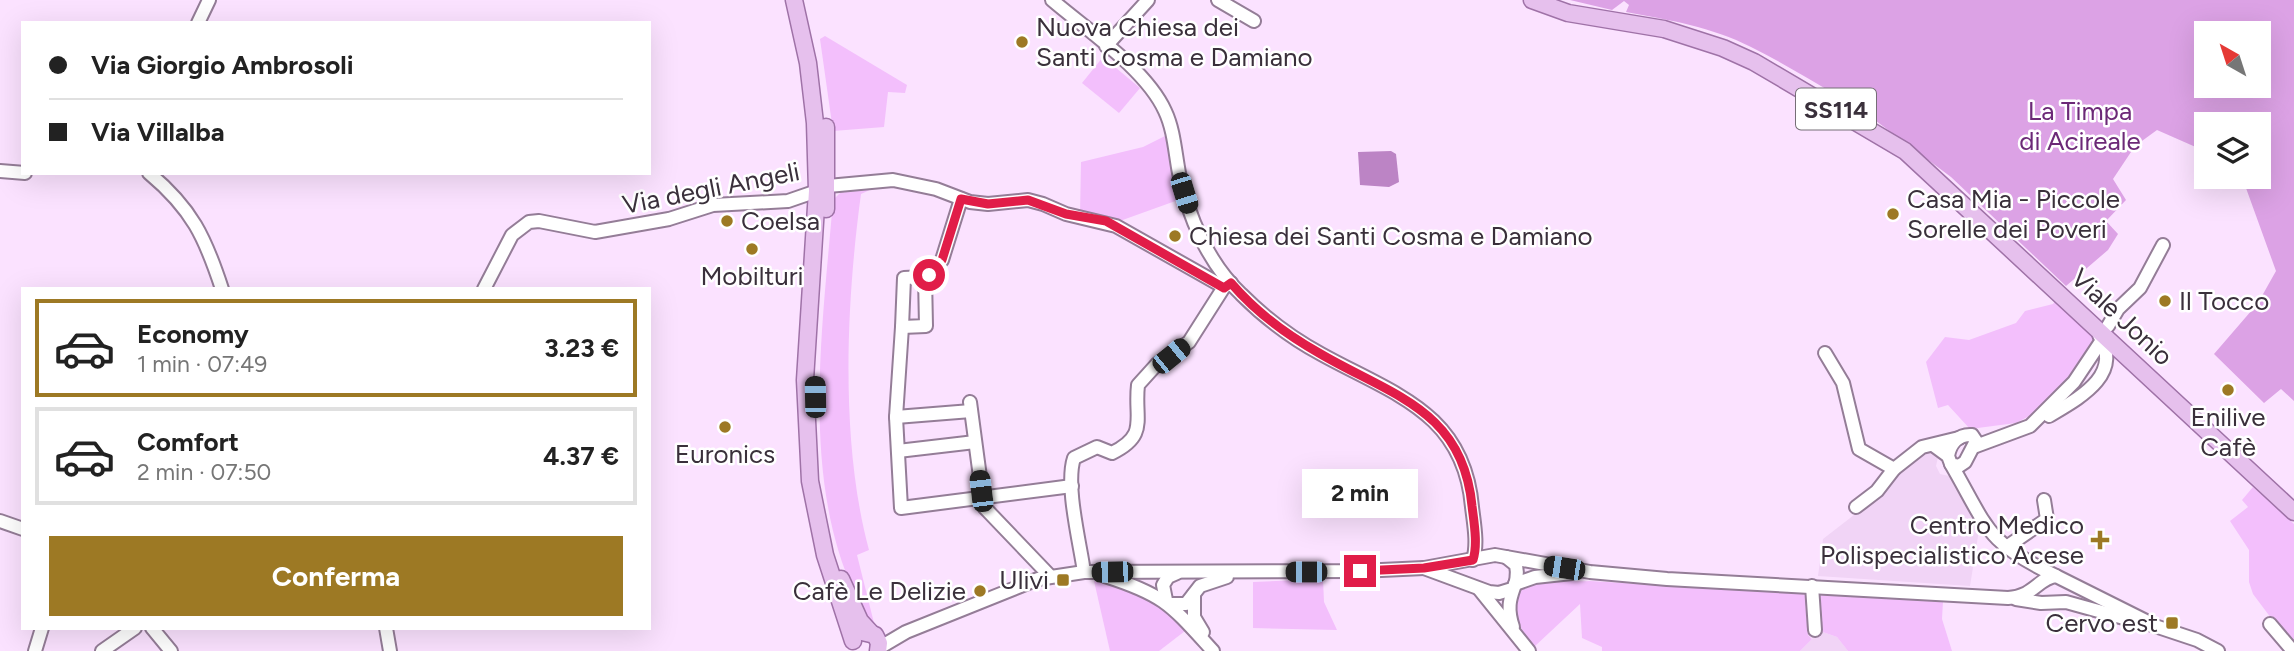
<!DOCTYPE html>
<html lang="it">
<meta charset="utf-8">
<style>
body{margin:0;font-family:Figtree,sans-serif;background:#f2f2f2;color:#222;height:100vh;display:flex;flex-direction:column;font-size:26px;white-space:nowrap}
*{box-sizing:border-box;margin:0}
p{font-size:23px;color:#767676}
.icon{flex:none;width:38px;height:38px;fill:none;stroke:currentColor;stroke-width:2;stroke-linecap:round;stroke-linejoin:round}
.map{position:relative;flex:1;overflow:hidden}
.side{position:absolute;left:21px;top:287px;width:630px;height:343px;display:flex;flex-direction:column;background:#fff;border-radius:0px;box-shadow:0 7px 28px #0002}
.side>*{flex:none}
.top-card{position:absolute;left:21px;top:21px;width:630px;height:154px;border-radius:0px;box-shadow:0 7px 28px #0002;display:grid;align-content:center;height:154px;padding:0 28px;background:#fff}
.needle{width:46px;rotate:321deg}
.fabs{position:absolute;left:2194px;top:21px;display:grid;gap:14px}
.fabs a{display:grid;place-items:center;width:77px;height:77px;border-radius:0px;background:#fff;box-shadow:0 7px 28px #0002;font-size:35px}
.end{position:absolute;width:32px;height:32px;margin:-16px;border:9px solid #e11d48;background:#fff;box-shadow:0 0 0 4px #fff}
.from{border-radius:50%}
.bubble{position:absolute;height:49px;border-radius:0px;background:#fff;box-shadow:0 7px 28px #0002;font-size:23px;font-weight:700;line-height:49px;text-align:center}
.car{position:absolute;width:21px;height:42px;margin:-21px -10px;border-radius:9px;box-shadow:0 0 5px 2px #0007;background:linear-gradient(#222 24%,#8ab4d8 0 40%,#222 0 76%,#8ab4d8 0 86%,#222 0)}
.top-card b{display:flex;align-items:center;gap:24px;height:66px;font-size:26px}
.top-card b+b{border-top:2px solid #e0e0e0}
.top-card i{width:18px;height:18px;background:#222}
ul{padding:12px 0 0;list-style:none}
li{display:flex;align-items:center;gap:21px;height:98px;margin:0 14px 10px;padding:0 14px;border:4px solid #e0e0e0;border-radius:0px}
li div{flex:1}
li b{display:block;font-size:26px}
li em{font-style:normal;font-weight:700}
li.selected{border-color:#9d7924}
li>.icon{width:63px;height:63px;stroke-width:1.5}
.primary-button{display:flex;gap:14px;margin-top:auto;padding:14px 28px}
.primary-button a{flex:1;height:80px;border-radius:0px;background:#9d7924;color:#fff;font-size:28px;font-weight:700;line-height:80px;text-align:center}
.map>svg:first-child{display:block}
.built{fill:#f1d4f6}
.green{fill:#f3bffc}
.forest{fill:#dca2e5;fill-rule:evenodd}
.water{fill:#bc84c5}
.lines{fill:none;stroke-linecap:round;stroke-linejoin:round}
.minor-casing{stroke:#947d97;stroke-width:16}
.major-casing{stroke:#9f72a7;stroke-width:19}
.minor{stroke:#fff;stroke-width:12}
.major{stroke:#e6c0ed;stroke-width:16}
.route{stroke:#e11d48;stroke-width:9}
.poi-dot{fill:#9d7924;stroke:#fff;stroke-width:2.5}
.labels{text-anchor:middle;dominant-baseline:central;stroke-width:5;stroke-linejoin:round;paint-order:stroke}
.shield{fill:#fff;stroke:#756e76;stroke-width:2}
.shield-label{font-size:24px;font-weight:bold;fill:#3a303b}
.poi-label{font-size:26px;fill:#3a303b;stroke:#fff;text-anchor:start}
.park-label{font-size:26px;fill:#6c2977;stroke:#fff}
.street-label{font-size:26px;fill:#3a303b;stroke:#fff}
</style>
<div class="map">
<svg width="2294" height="651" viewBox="0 0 2294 651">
<rect width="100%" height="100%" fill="#fbe2ff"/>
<g class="built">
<polygon points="1924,448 1934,451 1938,457 1936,466 1940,474 1949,476 1979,530 1970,586 1818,576 1823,539 1854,515"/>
<polygon points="1820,631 1837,637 1848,651 1800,651"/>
</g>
<g class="green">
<polygon points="825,36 907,85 905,93 888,92 884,127 833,131 820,39"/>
<polygon points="1103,57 1140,88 1119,113 1082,83"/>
<polygon points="1167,135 1181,199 1117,222 1080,214 1081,162 1143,147"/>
<path d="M885,183l-24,11c-15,110 -21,249 8,356l-12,5 18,72c-11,-8 -15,-23 -21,-35 -54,-118 -31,-267 -21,-392l11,-11z"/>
<polygon points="2057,298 2092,336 2095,344 2091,354 2087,351 2083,355 2087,360 2035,413 2016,423 1970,429 1948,405 1938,408 1926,362 1945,337 1969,340 2016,323 2025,311 2053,304"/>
<polygon points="2253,487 2294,524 2294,644 2283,634 2253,594 2249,582 2249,550 2230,521 2248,507 2242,500"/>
<polygon points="1323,579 1324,602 1337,630 1253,628 1253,582"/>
<path d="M1094,581c38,7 66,20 91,50l-26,20h-49z"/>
<path d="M1590,581l213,13 4,3 1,38 4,4 -12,12h-198v-4l-20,-9 -2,-34 -46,43c-12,-15 -38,-55 -5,-64 17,-5 42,-1 61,-2z"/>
<polygon points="1819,595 1943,601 1942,619 1952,651 1848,651 1837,637 1820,631 1816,600"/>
</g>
<path class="forest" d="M1570,0h724v401l-13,-12 -17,14 -50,-49 44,-51 18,-32 -34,-94h17v-53h-52v28l-50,-22 -22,16 -22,33 13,21 -20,21 12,13 -10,16 -42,36 -115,-109 -91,-68 3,-5 -16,-12 -6,5c-30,-16 -59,-35 -90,-50 -39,-20 -82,-27 -125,-35l3,-7 -5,-4 -12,9zM2207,33h52v53h-52z"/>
<polygon class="water" points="1391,151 1396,154 1399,182 1389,187 1360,185 1358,152"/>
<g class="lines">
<g class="minor-casing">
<g id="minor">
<path d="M1052,0c35,30 94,69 113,111 9,19 10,41 14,62 9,43 29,90 62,121 23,23 52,45 80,60 72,40 143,58 151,153 2,17 6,37 1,53"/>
<polyline points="1218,0 1254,21"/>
<polyline points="198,23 209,0"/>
<polyline points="1106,46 1148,0"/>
<polyline points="0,171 25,173"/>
<path d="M149,173c43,36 56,64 73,116"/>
<polyline points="828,186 893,180 936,189 970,202 988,204 1028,200 1043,204 1066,214 1116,226 1224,287"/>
<polyline points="925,277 926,326 902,327 904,278 925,277 942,260 961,199"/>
<polyline points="484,289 512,235 529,222 539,221 595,232 669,219 713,205 788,201 817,191"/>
<polyline points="2108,326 2118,309 2140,288 2163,245"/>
<polyline points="902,327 896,417 901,508 1072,486"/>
<polyline points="1825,353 1843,383 1859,449 1894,469 1922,447 1959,438"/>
<polyline points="970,402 984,507 1050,576"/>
<path d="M2049,416c30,-18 75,-41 50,-81"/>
<polyline points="896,417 971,411"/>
<path d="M1933,445l15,11 3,8 8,2 6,-4 11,-21 -4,-6c-14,-1 -22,9 -24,21"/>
<polyline points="1976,446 2030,426 2074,382 2100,343"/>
<polyline points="898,451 975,442"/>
<path d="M1951,464c37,64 34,78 105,112"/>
<polyline points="1856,507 1877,491 1894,469"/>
<polyline points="0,521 23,529"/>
<polyline points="2005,548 2047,519 2044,500"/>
<path d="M1506,557l10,8c5,24 -14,29 -3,62"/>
<polyline points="1424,568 1489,592 1499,593 1512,589"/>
<path d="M1084,572c-4,-29 -19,-87 -10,-114l23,-11 15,6c37,-18 22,-34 26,-68l19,-21 32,-22 35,-55 7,-4"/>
<path d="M1105,576c60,19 66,29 108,75"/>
<polyline points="1515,584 1535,577 1572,573"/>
<polyline points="1812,586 1815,630"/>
<polyline points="1479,589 1529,651"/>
<polyline points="1194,594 1194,617 1203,632"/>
<polyline points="2016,599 2041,603 2066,602 2131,620"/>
<polyline points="1166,600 1163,585 1168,577 1177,573"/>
<polyline points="1171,604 1186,604 1200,586 1227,577"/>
<polyline points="2149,624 2197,640 2218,651"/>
<polyline points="2270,624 2293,651"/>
<polyline points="152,628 171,651"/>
<polyline points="386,628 390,651"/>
<path d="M879,648l27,-16 132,-53 46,-7 276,-1 64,-3 71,-13 95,17 77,7 341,19c27,-2 30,-20 48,-22l98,49"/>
<polyline points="35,651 42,628"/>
<polyline points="102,651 135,628"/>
</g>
</g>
<g class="major-casing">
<g id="major">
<polyline points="794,0 808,63 815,123 817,191 805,380 810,481 825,555 853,641"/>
<polyline points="1532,0 1568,13 1664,29 1723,48 1754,62 1905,151 2294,512"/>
<polyline points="826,127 826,209"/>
<polyline points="841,579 860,621 871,633"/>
<polyline points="862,632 875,635 879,643 878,651"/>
</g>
</g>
<use href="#minor" class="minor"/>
<use href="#major" class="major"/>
</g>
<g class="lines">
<path class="route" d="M929,275l13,-15 19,-61 27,5 40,-4 38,14 40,7 118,67 7,-5c24,28 56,52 88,70 71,42 144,56 153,153 2,17 6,38 1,54l-49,8 -64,3"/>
</g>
<g class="poi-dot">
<circle cx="1022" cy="42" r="7"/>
<circle cx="1893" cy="214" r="7"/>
<circle cx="727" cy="221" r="7"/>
<circle cx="1175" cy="236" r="7"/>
<circle cx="752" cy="249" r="7"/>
<circle cx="2165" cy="301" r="7"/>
<circle cx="2228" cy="390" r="7"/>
<circle cx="725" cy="427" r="7"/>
<path d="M2096.5 529.5h7v7h7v7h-7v7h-7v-7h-7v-7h7z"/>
<rect x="1056" y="573" width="14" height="14" rx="3.5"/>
<circle cx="980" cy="591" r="7"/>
<rect x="2165" y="616" width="14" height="14" rx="3.5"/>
</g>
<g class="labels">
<rect class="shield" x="1796" y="88.5" width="80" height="41" rx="5"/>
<g class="shield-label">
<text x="1836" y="109">SS114</text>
</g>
<g class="poi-label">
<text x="1036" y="27">Nuova Chiesa dei<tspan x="1036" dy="30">Santi Cosma e Damiano</tspan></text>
<text x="1907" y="199">Casa Mia - Piccole<tspan x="1907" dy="30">Sorelle dei Poveri</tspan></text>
<text x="741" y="221">Coelsa</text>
<text x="1189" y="236">Chiesa dei Santi Cosma e Damiano</text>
<text x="752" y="276" text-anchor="middle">Mobilturi</text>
<text x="2179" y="301">Il Tocco</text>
<text x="2228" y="417" text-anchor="middle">Enilive<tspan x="2228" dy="30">Cafè</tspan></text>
<text x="725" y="454" text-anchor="middle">Euronics</text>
<text x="2084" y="525" text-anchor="end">Centro Medico<tspan x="2084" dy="30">Polispecialistico Acese</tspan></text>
<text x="1049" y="580" text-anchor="end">Ulivi</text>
<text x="966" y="591" text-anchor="end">Cafè Le Delizie</text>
<text x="2158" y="623" text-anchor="end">Cervo est</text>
</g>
<g class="park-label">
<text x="2080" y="111">La Timpa<tspan x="2080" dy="30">di Acireale</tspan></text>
</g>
<g class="street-label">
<text transform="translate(711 188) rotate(-11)">Via degli Angeli</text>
<text transform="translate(2122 317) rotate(43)">Viale Jonio</text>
</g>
</g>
</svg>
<div class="fabs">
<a><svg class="needle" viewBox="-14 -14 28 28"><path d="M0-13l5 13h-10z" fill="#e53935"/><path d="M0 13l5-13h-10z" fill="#767676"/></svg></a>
<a><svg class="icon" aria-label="layers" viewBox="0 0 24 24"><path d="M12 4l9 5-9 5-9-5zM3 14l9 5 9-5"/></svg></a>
</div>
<i class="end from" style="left:929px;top:275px"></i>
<i class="end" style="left:1360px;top:571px"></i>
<div class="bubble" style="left:1302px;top:469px;width:116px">2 min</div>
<i class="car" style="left:1184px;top:193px;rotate:163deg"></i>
<i class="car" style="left:1171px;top:356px;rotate:51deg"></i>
<i class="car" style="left:815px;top:397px;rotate:359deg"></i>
<i class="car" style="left:981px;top:491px;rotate:353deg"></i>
<i class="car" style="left:1564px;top:568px;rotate:279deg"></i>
<i class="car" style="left:1112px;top:572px;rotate:269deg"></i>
<i class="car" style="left:1306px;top:572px;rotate:270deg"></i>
<div class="top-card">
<b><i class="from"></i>Via Giorgio Ambrosoli</b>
<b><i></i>Via Villalba</b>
</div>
<section class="side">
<ul>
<li class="selected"><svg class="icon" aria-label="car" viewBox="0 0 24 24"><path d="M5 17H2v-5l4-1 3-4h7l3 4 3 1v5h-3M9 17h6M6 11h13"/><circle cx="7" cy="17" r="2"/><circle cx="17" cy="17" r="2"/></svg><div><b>Economy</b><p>1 min · 07:49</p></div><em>3.23 €</em></li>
<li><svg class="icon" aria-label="car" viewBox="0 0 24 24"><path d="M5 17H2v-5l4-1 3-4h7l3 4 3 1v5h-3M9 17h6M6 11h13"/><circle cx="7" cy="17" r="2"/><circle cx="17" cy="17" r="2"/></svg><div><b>Comfort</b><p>2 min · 07:50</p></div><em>4.37 €</em></li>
</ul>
<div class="primary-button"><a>Conferma</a></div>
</section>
</div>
